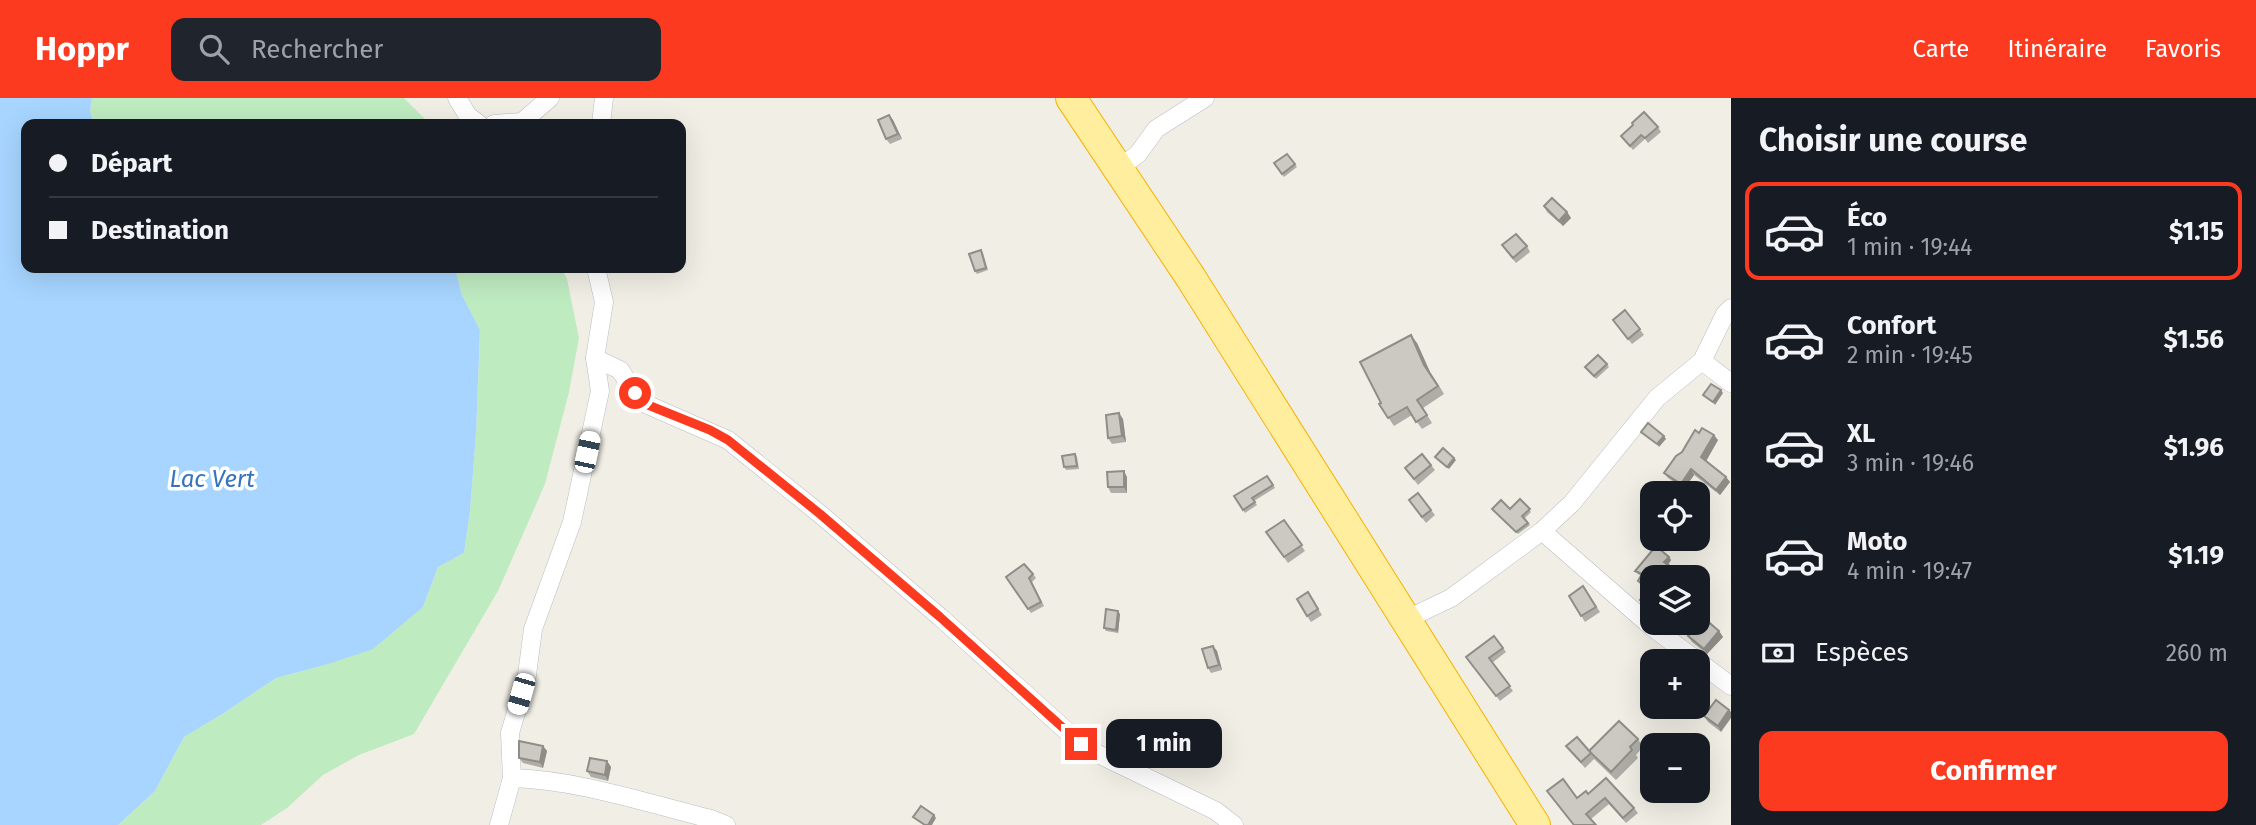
<!DOCTYPE html>
<html lang="fr">
<meta charset="utf-8">
<style>
body{margin:0;font-family:"Fira Sans",sans-serif;background:#20242c;color:#f1f3f6;height:100vh;display:flex;flex-direction:column;font-size:26px;white-space:nowrap}
*{box-sizing:border-box;margin:0}
p{font-size:23px;color:#9ea1a6}
.icon{flex:none;width:38px;height:38px;fill:none;stroke:currentColor;stroke-width:2;stroke-linecap:round;stroke-linejoin:round}
.map{position:relative;flex:1;overflow:hidden}
.side{display:flex;flex-direction:column;background:#171b24;width:525px}
.side>*{flex:none}
.top-card{position:absolute;left:21px;top:21px;width:665px;height:154px;border-radius:14px;box-shadow:0 7px 28px #0002;display:grid;align-content:center;height:154px;padding:0 28px;background:#171b24}
.tools{position:absolute;left:1640px;top:383px;display:grid;gap:14px}
.tools a{display:grid;place-items:center;width:70px;height:70px;border-radius:14px;background:#171b24;box-shadow:0 7px 28px #0002;font-size:35px}
.end{position:absolute;width:32px;height:32px;margin:-16px;border:9px solid #fc3a20;background:#fff;box-shadow:0 0 0 4px #fff}
.from{border-radius:50%}
.bubble{position:absolute;height:49px;border-radius:14px;background:#171b24;box-shadow:0 7px 28px #0002;font-size:23px;font-weight:700;line-height:49px;text-align:center}
.car{position:absolute;width:21px;height:42px;margin:-21px -10px;border-radius:9px;box-shadow:0 0 5px 2px #0007;background:linear-gradient(#fff 24%,#345 0 40%,#fff 0 76%,#345 0 86%,#fff 0)}
.top-card b{display:flex;align-items:center;gap:24px;height:66px;font-size:26px}
.top-card b+b{border-top:2px solid #363941}
.top-card i{width:18px;height:18px;background:#f1f3f6}
ul{padding:0;list-style:none}
li{display:flex;align-items:center;gap:21px;height:98px;margin:0 14px 10px;padding:0 14px;border:4px solid transparent;border-radius:14px}
li div{flex:1}
li b{display:block;font-size:26px}
li em{font-style:normal;font-weight:700}
li.selected{border-color:#fc3a20}
li>.icon{width:63px;height:63px;stroke-width:1.5}
h2{padding:0 28px;font-size:32px;line-height:84px}
.pay{display:flex;align-items:center;gap:18px;height:77px;padding:0 28px;font-size:26px}
.pay p{margin-inline-start:auto}
.cta{display:flex;gap:14px;margin-top:auto;padding:14px 28px}
.cta a{flex:1;height:80px;border-radius:14px;background:#fc3a20;color:#fff;font-size:28px;font-weight:700;line-height:80px;text-align:center}
header{display:flex;align-items:center;gap:42px;box-sizing:border-box;height:98px;padding:0 35px;background:#fc3a20;color:#fff}
header strong{font-size:33px}
nav{display:flex;gap:38px;margin-inline-start:auto;font-size:24px}
.search{width:490px;height:63px;background:#20242c;display:flex;align-items:center;gap:18px;box-sizing:border-box;padding:0 24px;border-radius:14px;color:#9ea1a6;font-size:26px}
main{display:flex;flex:1;min-height:0}
.map>svg:first-child{display:block}
.green{fill:#bfebc1}
.water{fill:#a7d5ff}
.lines{fill:none;stroke-linecap:round;stroke-linejoin:round}
.minor-casing{stroke:#babdc2;stroke-width:19}
.trunk-casing{stroke:#f6b200;stroke-width:32}
.minor{stroke:#fff;stroke-width:18}
.trunk{stroke:#ffee9d;stroke-width:30}
.wall{fill:#afada7}
.shaded-wall{fill:#8f8d88}
.building{fill:#ccc9c2;stroke:#8f8d88;stroke-width:2}
.route{stroke:#fc3a20;stroke-width:9}
.labels{text-anchor:middle;dominant-baseline:central;stroke-width:7;stroke-linejoin:round;paint-order:stroke}
.water-label{font-size:24px;font-style:italic;fill:#3874bd;stroke:#fff}
</style>
<header>
<strong>Hoppr</strong>
<div class="search"><svg class="icon" aria-label="search" viewBox="0 0 24 24"><circle cx="10" cy="10" r="6"/><path d="M15 15l6 6"/></svg>Rechercher</div>
<nav><a>Carte</a><a>Itinéraire</a><a>Favoris</a></nav>
</header>
<main>
<div class="map">
<svg width="1731" height="727" viewBox="0 0 1731 727">
<rect width="100%" height="100%" fill="#f1efe5"/>
<g class="green">
<polygon points="92,0 404,0 430,26 94,26 90,13"/>
<polygon points="455,170 561,170 567,181 579,240 569,294 545,386 498,493 414,636 359,657 323,677 287,710 261,727 118,727 155,693 184,639 224,615 276,580 325,567 423,509 438,469 464,455 470,413 476,336 480,233 462,197"/>
</g>
<polygon class="water" points="0,0 92,0 90,13 94,26 26,26 26,170 455,170 462,197 480,232 476,336 470,413 464,455 438,469 423,509 373,551 325,567 276,580 224,615 184,639 155,693 118,727 0,727"/>
<g class="lines">
<g class="minor-casing">
<g id="minor">
<polyline points="457,0 468,18 479,26"/>
<polyline points="494,26 522,24 550,0"/>
<polyline points="601,26 604,0"/>
<polyline points="1118,71 1138,56 1156,31 1205,0"/>
<polyline points="595,260 620,272 635,295 648,307 728,342 820,416 940,519 1081,646 1098,656 1216,713 1234,727"/>
<polyline points="1702,263 1731,285"/>
<polyline points="1542,433 1652,529 1731,588"/>
<polyline points="1405,522 1451,500 1542,433 1572,405 1657,300 1702,263 1725,216 1731,210"/>
<path d="M512,680c67,2 134,25 199,41l15,6"/>
<polyline points="499,727 512,680 510,635 527,577 533,531 572,424 600,293 595,260 604,204 596,170"/>
</g>
</g>
<g class="trunk-casing">
<polyline id="trunk" points="1071,0 1191,180 1535,727"/>
</g>
<use href="#minor" class="minor"/>
<use href="#trunk" class="trunk"/>
</g>
<g class="wall">
<polygon points="889,17 893,22 902,41 890,46 886,41"/>
<polygon points="1658,29 1661,34 1648,45 1645,41 1633,52 1621,38"/>
<polygon points="1287,56 1297,69 1284,79 1274,65"/>
<polygon points="1544,108 1567,114 1571,120 1563,128 1547,114"/>
<polygon points="1527,148 1530,154 1516,165 1506,153"/>
<polygon points="981,152 983,155 988,172 977,176 975,173"/>
<polygon points="1625,212 1644,237 1632,246 1613,222"/>
<polygon points="1417,245 1430,274 1444,296 1423,310 1432,325 1422,331 1412,317 1394,328 1379,306 1381,305"/>
<polygon points="1607,266 1609,269 1596,281 1587,272"/>
<polygon points="1123,321 1126,344 1112,346 1108,340"/>
<polygon points="1699,335 1718,342 1706,363 1726,379 1730,384 1720,397 1694,377 1684,391 1668,380 1664,375"/>
<polygon points="1075,356 1077,359 1079,371 1066,372 1064,369"/>
<polygon points="1431,367 1435,372 1418,387 1405,370"/>
<polygon points="1267,378 1275,390 1254,403 1257,407 1245,415 1234,398"/>
<polygon points="1127,379 1127,395 1111,395 1108,389"/>
<polygon points="1418,395 1435,417 1426,425 1409,402"/>
<polygon points="1520,401 1531,414 1525,420 1530,427 1518,436 1492,411 1510,411"/>
<polygon points="1284,422 1305,453 1288,465 1266,434"/>
<polygon points="1669,459 1671,462 1668,467 1652,480 1652,513 1640,502 1649,492 1640,486 1638,483 1641,478 1638,476 1635,473"/>
<polygon points="1033,476 1036,480 1032,484 1044,508 1031,515 1006,479"/>
<polygon points="1583,488 1600,514 1585,524 1569,498"/>
<polygon points="1308,494 1322,517 1311,524 1307,518"/>
<polygon points="1120,516 1118,535 1106,533 1104,530"/>
<polygon points="1719,533 1723,539 1707,556 1692,544 1688,538"/>
<polygon points="1494,538 1506,554 1492,565 1513,593 1500,603 1466,559"/>
<polygon points="1213,548 1217,553 1222,572 1211,575 1208,570"/>
<polygon points="1716,602 1721,634 1708,624 1704,618"/>
<polygon points="1638,641 1643,649 1636,657 1638,660 1616,682 1594,661 1585,670 1566,648 1590,653"/>
<polygon points="543,648 547,653 543,670 523,665 519,660"/>
<polygon points="607,663 611,669 608,683 591,679 587,673"/>
<polygon points="1588,696 1634,710 1638,715 1626,725 1609,706 1591,721 1574,727 1577,700"/>
</g>
<g class="shaded-wall">
<polygon points="889,17 893,22 902,41 898,36"/>
<polygon points="1567,114 1571,120 1563,128 1559,123"/>
<polygon points="1411,237 1417,245 1430,274 1444,296 1424,267"/>
<polygon points="1721,292 1723,295 1715,307 1713,304"/>
<polygon points="1119,315 1123,321 1126,344 1122,338"/>
<polygon points="1714,337 1718,342 1705,365 1701,359"/>
<polygon points="1664,338 1666,341 1659,349 1657,346"/>
<polygon points="1454,360 1456,362 1449,371 1447,369"/>
<polygon points="1691,371 1694,377 1684,391 1681,386"/>
<polygon points="1124,373 1127,379 1127,395 1124,389"/>
<polygon points="1726,379 1730,384 1720,397 1716,392"/>
<polygon points="1669,459 1671,462 1667,468 1664,464"/>
<polygon points="1118,513 1120,516 1118,535 1116,532"/>
<polygon points="1719,533 1723,539 1707,556 1704,551"/>
<polygon points="1213,548 1217,553 1222,572 1219,567"/>
<polygon points="1729,612 1731,614 1731,620 1721,634 1718,628"/>
<polygon points="543,648 547,653 543,670 540,664"/>
<polygon points="607,663 611,669 608,683 605,677"/>
<polygon points="934,717 936,720 932,727 928,727"/>
</g>
<g class="building">
<polygon points="1644,14 1658,29 1645,40 1641,37 1630,48 1621,38 1633,27 1632,25"/>
<polygon points="889,17 898,36 886,41 878,22"/>
<polygon points="1287,56 1295,66 1282,76 1274,65"/>
<polygon points="1552,100 1567,114 1559,123 1544,108"/>
<polygon points="1516,136 1527,148 1513,160 1502,147"/>
<polygon points="981,152 986,170 975,173 969,156"/>
<polygon points="1625,212 1640,231 1628,241 1613,222"/>
<polygon points="1411,237 1424,267 1438,288 1417,302 1427,317 1416,324 1407,309 1388,320 1379,306 1381,305 1360,264"/>
<polygon points="1598,257 1607,266 1594,278 1585,269"/>
<polygon points="1711,286 1721,292 1713,304 1703,297"/>
<polygon points="1119,315 1122,338 1108,340 1106,317"/>
<polygon points="1648,325 1664,338 1657,346 1641,334"/>
<polygon points="1702,330 1714,337 1701,359 1726,379 1716,392 1691,371 1681,386 1664,375 1676,358 1682,354 1695,332 1699,335"/>
<polygon points="1443,350 1454,360 1447,369 1435,359"/>
<polygon points="1075,356 1077,368 1064,369 1062,358"/>
<polygon points="1422,356 1431,367 1414,381 1405,370"/>
<polygon points="1124,373 1124,389 1108,389 1107,374"/>
<polygon points="1267,378 1273,387 1252,400 1255,404 1243,412 1234,398"/>
<polygon points="1418,395 1431,412 1422,419 1409,402"/>
<polygon points="1520,401 1530,411 1522,418 1528,425 1516,434 1492,411 1501,402 1510,411"/>
<polygon points="1284,422 1302,447 1284,459 1266,434"/>
<polygon points="1656,448 1669,459 1664,464 1688,480 1652,480 1652,512 1640,502 1650,491 1638,483 1642,476 1635,473"/>
<polygon points="1024,466 1033,476 1029,480 1041,504 1028,511 1006,479"/>
<polygon points="1583,488 1596,509 1581,518 1569,498"/>
<polygon points="1308,494 1318,511 1307,518 1297,501"/>
<polygon points="1106,511 1118,513 1116,532 1104,530"/>
<polygon points="1704,520 1719,533 1704,551 1688,538"/>
<polygon points="1494,538 1503,550 1489,560 1510,588 1496,598 1466,559"/>
<polygon points="1213,548 1219,567 1208,570 1202,551"/>
<polygon points="1716,602 1729,612 1718,628 1704,618"/>
<polygon points="1619,623 1638,641 1630,649 1632,652 1611,674 1589,653"/>
<polygon points="1577,639 1591,655 1581,664 1566,648"/>
<polygon points="519,643 543,648 540,664 519,660"/>
<polygon points="590,660 607,663 605,677 587,673"/>
<polygon points="1606,680 1634,710 1623,720 1605,700 1586,716 1596,727 1574,727 1547,693 1563,681 1577,700 1586,693 1588,696"/>
<polygon points="921,708 934,717 928,727 925,727 913,719"/>
</g>
<g class="lines">
<polyline class="route" points="635,295 648,307 710,332 728,342 820,416 940,519 1081,646"/>
</g>
<g class="labels">
<g class="water-label">
<text x="212" y="381">Lac Vert</text>
</g>
</g>
</svg>
<div class="tools">
<a><svg class="icon" aria-label="locate" viewBox="0 0 24 24"><circle cx="12" cy="12" r="6"/><path d="M12 2v4M12 18v4M2 12h4M18 12h4"/></svg></a>
<a><svg class="icon" aria-label="layers" viewBox="0 0 24 24"><path d="M12 4l9 5-9 5-9-5zM3 14l9 5 9-5"/></svg></a>
<a>+</a>
<a>−</a>
</div>
<i class="end from" style="left:635px;top:295px"></i>
<i class="end" style="left:1081px;top:646px"></i>
<div class="bubble" style="left:1106px;top:621px;width:116px">1 min</div>
<i class="car" style="left:587px;top:354px;rotate:12deg"></i>
<i class="car" style="left:521px;top:596px;rotate:196deg"></i>
<div class="top-card">
<b><i class="from"></i>Départ</b>
<b><i></i>Destination</b>
</div>
</div>
<section class="side">
<h2>Choisir une course</h2>
<ul>
<li class="selected"><svg class="icon" aria-label="car" viewBox="0 0 24 24"><path d="M5 17H2v-5l4-1 3-4h7l3 4 3 1v5h-3M9 17h6M6 11h13"/><circle cx="7" cy="17" r="2"/><circle cx="17" cy="17" r="2"/></svg><div><b>Éco</b><p>1 min · 19:44</p></div><em>$1.15</em></li>
<li><svg class="icon" aria-label="car" viewBox="0 0 24 24"><path d="M5 17H2v-5l4-1 3-4h7l3 4 3 1v5h-3M9 17h6M6 11h13"/><circle cx="7" cy="17" r="2"/><circle cx="17" cy="17" r="2"/></svg><div><b>Confort</b><p>2 min · 19:45</p></div><em>$1.56</em></li>
<li><svg class="icon" aria-label="car" viewBox="0 0 24 24"><path d="M5 17H2v-5l4-1 3-4h7l3 4 3 1v5h-3M9 17h6M6 11h13"/><circle cx="7" cy="17" r="2"/><circle cx="17" cy="17" r="2"/></svg><div><b>XL</b><p>3 min · 19:46</p></div><em>$1.96</em></li>
<li><svg class="icon" aria-label="car" viewBox="0 0 24 24"><path d="M5 17H2v-5l4-1 3-4h7l3 4 3 1v5h-3M9 17h6M6 11h13"/><circle cx="7" cy="17" r="2"/><circle cx="17" cy="17" r="2"/></svg><div><b>Moto</b><p>4 min · 19:47</p></div><em>$1.19</em></li>
</ul>
<div class="pay"><svg class="icon" aria-label="cash" viewBox="0 0 24 24"><path d="M3 7h18v10H3z"/><circle cx="12" cy="12" r="2"/></svg>Espèces<p>260 m</p></div>
<div class="cta"><a>Confirmer</a></div>
</section>
</main>
